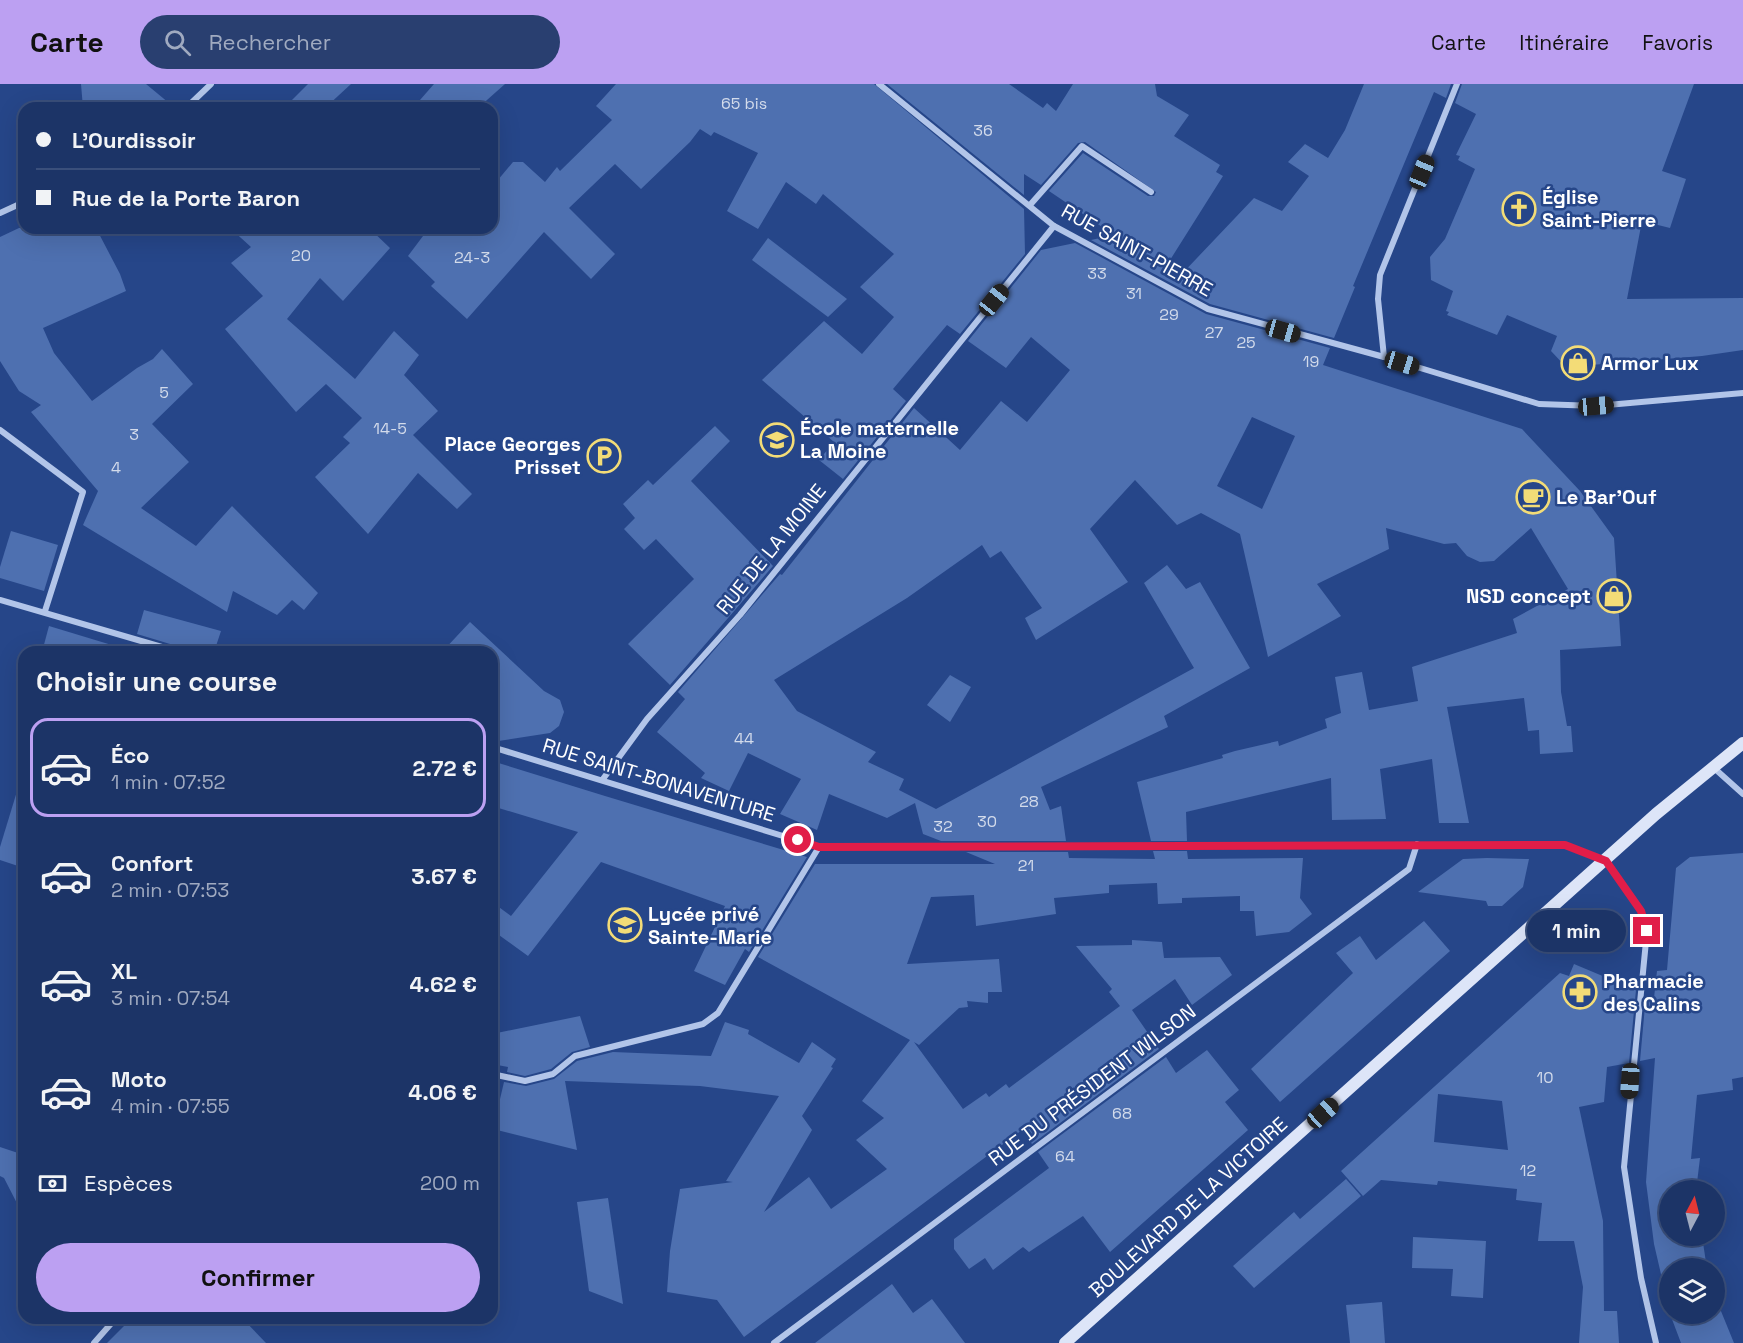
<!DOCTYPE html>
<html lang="fr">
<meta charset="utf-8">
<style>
body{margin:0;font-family:"Space Grotesk",sans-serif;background:#293f70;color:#f1f3f6;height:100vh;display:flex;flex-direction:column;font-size:22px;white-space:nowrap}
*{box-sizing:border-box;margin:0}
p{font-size:20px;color:#a0aac0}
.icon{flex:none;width:33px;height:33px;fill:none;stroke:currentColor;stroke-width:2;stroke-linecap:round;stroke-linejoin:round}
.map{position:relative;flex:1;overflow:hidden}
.side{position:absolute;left:18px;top:562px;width:480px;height:678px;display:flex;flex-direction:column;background:#1c3467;border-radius:18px;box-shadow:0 6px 24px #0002,0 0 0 2px #3a4f7b}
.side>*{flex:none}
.guide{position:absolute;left:18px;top:18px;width:480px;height:132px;border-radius:18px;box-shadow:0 6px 24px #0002,0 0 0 2px #3a4f7b;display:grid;align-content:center;height:132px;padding:0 18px;background:#1c3467}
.needle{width:39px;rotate:7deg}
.buttons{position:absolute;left:1659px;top:1096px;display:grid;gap:12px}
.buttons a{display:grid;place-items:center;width:66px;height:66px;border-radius:50%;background:#1c3467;box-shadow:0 6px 24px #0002,0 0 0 2px #3a4f7b;font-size:30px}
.end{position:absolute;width:27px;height:27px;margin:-14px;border:8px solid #e11d48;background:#fff;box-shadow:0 0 0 3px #fff}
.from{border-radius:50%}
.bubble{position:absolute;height:42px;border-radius:21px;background:#1c3467;box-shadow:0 6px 24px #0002,0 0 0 2px #3a4f7b;font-size:20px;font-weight:700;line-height:42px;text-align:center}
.car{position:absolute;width:18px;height:36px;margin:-18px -9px;border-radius:8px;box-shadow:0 0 4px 2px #0007;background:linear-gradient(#222 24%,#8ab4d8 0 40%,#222 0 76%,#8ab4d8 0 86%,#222 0)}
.guide b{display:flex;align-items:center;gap:21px;height:57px;font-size:22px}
.guide b+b{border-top:2px solid #3a4f7b}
.guide i{width:15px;height:15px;background:#f1f3f6}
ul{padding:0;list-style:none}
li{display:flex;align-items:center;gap:18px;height:99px;margin:0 12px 9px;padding:0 6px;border:3px solid transparent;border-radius:18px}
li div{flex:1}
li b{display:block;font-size:22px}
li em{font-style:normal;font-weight:700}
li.on{border-color:#bca0f2}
li>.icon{width:54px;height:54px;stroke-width:1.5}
h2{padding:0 18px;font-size:27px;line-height:72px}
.pay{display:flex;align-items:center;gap:15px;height:66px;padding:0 18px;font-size:22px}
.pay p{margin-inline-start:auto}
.cta{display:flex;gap:12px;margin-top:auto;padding:12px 18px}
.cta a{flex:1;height:69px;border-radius:36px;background:#bca0f2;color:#111;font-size:24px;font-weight:700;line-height:69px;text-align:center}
header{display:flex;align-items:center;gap:36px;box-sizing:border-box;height:84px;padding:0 30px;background:#bca0f2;color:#111}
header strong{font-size:28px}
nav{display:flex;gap:33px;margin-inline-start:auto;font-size:21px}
.search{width:420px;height:54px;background:#293f70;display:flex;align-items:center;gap:15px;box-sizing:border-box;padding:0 21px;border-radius:33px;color:#a0aac0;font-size:22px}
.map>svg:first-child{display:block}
.building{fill:#4e70b0;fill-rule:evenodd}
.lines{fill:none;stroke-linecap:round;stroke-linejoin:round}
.minor{stroke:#b2c5e9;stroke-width:6}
.secondary{stroke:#dde5f8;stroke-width:12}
.route{stroke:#e11d48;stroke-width:8}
.labels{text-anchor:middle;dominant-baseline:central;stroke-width:5;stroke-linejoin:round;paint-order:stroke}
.number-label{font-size:16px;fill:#d3dbeb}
.poi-label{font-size:20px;font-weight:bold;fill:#fff;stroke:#264689;text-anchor:start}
.street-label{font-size:20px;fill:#fff;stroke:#264689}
</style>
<header>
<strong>Carte</strong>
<div class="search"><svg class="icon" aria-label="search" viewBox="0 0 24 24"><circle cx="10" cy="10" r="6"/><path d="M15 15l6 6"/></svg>Rechercher</div>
<nav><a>Carte</a><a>Itinéraire</a><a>Favoris</a></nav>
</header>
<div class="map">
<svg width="1743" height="1259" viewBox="0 0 1743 1259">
<rect width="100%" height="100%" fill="#264689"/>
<g class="building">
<polygon points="81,0 146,0 175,24 83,24"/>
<polygon points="308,0 351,0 325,24 284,24"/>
<polygon points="434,0 505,0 478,24 413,24"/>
<polygon points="616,0 874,0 1024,125 1025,170 960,250 947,241 893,305 906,317 843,395 819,376 834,358 762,296 824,237 862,270 894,233 860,203 894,170 823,110 816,120 786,98 758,145 727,127 758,69 714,48 711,52 700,45 690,58 641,105 615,80 569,124 615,170 591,195 544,148 467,235 431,202 435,198 408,172 429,144 492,144 492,103 513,78 523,78 545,98 557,83 560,87 612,36 596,22"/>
<polygon points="887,0 1009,0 1043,24 1047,19 1056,27 1073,0 1155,0 1157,12 1189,31 1174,52 1220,81 1216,88 1223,92 1165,184 1178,194 1254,114 1282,127 1309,92 1288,78 1305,60 1328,74 1345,46 1364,0 1451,0 1446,14 1434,8 1353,202 1355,203 1334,254 1210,220 1091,156 1114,151 1049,107 1083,69 1148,112 1154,112 1156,108 1085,58 1078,59 1041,101 1024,90 1024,111"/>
<polygon points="1462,0 1694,0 1662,87 1686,95 1670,144 1642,137 1627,215 1743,214 1743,266 1702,272 1566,283 1551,267 1557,252 1507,231 1497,251 1447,231 1449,228 1446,227 1453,207 1431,196 1430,173 1445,155 1475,85 1458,76 1460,72 1456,71 1476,30 1455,19"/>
<polygon points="19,144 96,144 120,190 126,207 43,244 54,269 92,317 137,284 153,275 162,265 193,300 152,340 189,378 141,424 196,462 232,422 318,509 304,526 292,516 277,531 233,507 227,528 83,441 98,407 31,328 41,321 19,307 0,277 0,153"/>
<polygon points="230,144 369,144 390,164 343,217 320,194 287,235 355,295 394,247 419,271 404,291 438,327 413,351 472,410 457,425 418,389 368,450 315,393 350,359 343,353 362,334 326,300 296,328 225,245 263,212 231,179 251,163"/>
<polygon points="768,154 781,164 847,215 828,233 752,176"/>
<path d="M1075,159l131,71 124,34 -7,17 199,64 58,62 34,47 7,108 -61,4 1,42 6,34h4l2,26 -33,2 -1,-24 -11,1 -4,-33 -77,9 22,116h-30l-7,-64 -52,10 6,50 -54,1 -1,-42 -145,34 1,29h-36l-14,-59 86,-24 -1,-3 13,-4 43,-10 1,5 48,-18 -2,-9 16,-6 -6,-36 27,-5 7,38 49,-9 -6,-34 105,-34 -4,-14 55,-30 -37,-61 -37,33 -14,1 -13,-6 -11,-13 -12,1 -58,-16 3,21 -72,35 24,32 -73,41 -28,-123 -39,-21 -24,12 -42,-45 -45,49 38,53 -92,58 -11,-22 17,-10 -41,-57 -11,7 -8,-13 -75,53 -133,82 23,31 79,41 -8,10 36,17 -5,11 37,19 258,-141 -50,-85 23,-18 19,24 14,-7 50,86 -86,48 4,11 -127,60 9,23 11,-4 5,35h-125l-18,-7 -8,-31 -28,15 -58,-24 -12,36 -37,-16 21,-35 -53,-26 -19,38 -28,-13 4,-5 -48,-41 28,-33 -7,-7 102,-118 2,1 132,-167 46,42 41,-49 26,21 43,-52 -39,-33 -25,31 -38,-27 73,-91zM1252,333l43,19 -33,73 -45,-23z"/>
<polygon points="715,342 730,357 691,397 773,482 670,601 628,560 694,495 656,455 644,466 624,445 635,434 623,420 648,396 653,401"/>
<polygon points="11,447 58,461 44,507 0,494 0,483"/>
<polygon points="144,526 221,547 214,568 184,568 180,563 137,550"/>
<polygon points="470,538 544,607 560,616 564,628 559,642 550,649 492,658 492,568 442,568"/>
<polygon points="49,542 115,562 115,568 42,568"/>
<polygon points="134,560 162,568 131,568"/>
<polygon points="950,591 971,603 950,638 927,621"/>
<polygon points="492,677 605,712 807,773 749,868 745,865 725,901 694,887 725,822 601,778 528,872 492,846 492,818 511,832 578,748 492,722"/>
<polygon points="18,704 24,705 24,784 0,776 0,763"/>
<polygon points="1153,767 1187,767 1188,775 1303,774 1300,814 1312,830 1289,848 1256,852 1254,827 1240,827 1240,812 1182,814 1182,819 1158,820 1157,799 1109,801 1109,809 1054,814 1056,830 976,842 974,811 931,813 907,880 999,875 1002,908 988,908 988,919 967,917 968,923 959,924 919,961 914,958 963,1025 986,1009 989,1013 1006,1000 1009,1004 1120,922 1109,908 1112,905 1076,862 1132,861 1132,856 1162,858 1164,874 1220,873 1232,891 1192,921 1175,895 1132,926 1159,965 1032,1060 1022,1046 744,1253 717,1216 667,1208 670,1167 680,1105 733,1098 726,1097 779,1012 700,1002 565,997 577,1066 493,1045 504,998 526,1002 554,995 577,977 613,968 711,972 725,938 749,946 748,950 799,979 812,958 836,975 831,983 833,984 802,1032 812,1046 764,1128 809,1093 831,1125 887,1085 856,1056 884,1034 862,1017 910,956 758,873 815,780 995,780 966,768 1068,768 1069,774 1155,775"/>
<polygon points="1743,769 1743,993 1732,995 1733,1006 1697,1011 1691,1075 1700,1074 1696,1107 1670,1107 1670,1152 1702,1152 1707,1185 1670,1185 1670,1229 1654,1160 1646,1098 1655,974 1640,977 1646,911 1654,914 1657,887 1667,886 1676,784 1690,773"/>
<polygon points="1463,775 1487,774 1529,775 1523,803 1502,822 1488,822 1486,817 1418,808"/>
<polygon points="1424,837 1450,867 1280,1018 1251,985 1353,889 1336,869 1360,852 1376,876"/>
<path d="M1574,880l62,26 -7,73 -22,4 -3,35 -25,5 24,114 1,90h13l2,32h-40l4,-56 -9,-46h-36l4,-38 -26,-3 1,-11 -79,-8 -1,4 -56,-5 -18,16 -22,-25 219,-198 9,3zM1438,1010l64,7 6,49 -74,-8z"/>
<polygon points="580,932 590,963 572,968 551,985 525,992 507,988 508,983 492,980 492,950"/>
<polygon points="1207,966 1239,1006 1225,1018 1248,1046 1110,1168 1083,1132 1029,1168 1023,1163 993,1186 985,1174 969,1185 954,1165 954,1155 1049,1084 1038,1068 1166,973 1176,989"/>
<polygon points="0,1063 24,1071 24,1133 4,1094 0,1092"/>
<polygon points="1346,1095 1361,1112 1254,1204 1233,1182 1294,1128 1300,1135"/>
<polygon points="608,1114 614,1155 623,1220 589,1207 577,1118"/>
<polygon points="1413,1153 1486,1157 1483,1214 1451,1212 1453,1185 1412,1184"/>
<polygon points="892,1200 913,1229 932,1215 965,1259 815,1259"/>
<polygon points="1714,1210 1734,1259 1681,1259 1670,1230 1714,1230"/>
<polygon points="1382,1218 1385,1259 1350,1259 1346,1221"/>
<polygon points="132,1234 242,1234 266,1259 107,1259"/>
</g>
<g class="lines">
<g class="minor">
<polyline points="879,0 1054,142 1208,225 1384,273 1539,320 1596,322 1743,309"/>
<polyline points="186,24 211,0"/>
<polyline points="1030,121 1082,62 1151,108"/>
<polyline points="0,129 24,118"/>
<polyline points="1384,273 1378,215 1380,191 1457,0"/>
<polyline points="0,346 83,408 45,527"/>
<polyline points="0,516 179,568"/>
<polyline points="492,663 819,763 1565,761 1606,777 1641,827 1647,847 1624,1083 1641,1194 1656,1259"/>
<polyline points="1714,684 1743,710"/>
<polyline points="603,695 647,635 740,531 1054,142"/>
<polyline points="492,990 525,997 553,990 575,972 703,940 718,929 819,763"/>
<polyline points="94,1259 116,1234"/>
<polyline points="774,1259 1409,785 1417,760"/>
</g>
<polyline class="secondary" points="1065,1259 1656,730 1743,659"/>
</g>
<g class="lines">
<polyline class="route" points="798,756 819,763 1565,761 1606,777 1641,827 1647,847"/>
</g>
<defs>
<g id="church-ring" transform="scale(1.725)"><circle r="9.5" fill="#264689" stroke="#f3dc77" stroke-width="1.5"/><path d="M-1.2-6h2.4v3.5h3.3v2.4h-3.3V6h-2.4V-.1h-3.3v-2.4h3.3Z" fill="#f3dc77"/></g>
<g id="shop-ring" transform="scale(1.725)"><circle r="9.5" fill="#264689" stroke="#f3dc77" stroke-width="1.5"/><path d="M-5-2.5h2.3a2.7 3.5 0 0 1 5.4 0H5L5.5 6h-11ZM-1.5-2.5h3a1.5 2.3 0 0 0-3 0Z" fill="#f3dc77"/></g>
<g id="school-ring" transform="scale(1.725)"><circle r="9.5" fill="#264689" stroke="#f3dc77" stroke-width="1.5"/><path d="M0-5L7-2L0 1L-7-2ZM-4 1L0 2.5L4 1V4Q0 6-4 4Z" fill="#f3dc77"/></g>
<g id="parking-ring" transform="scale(1.725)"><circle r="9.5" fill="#264689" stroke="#f3dc77" stroke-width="1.5"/><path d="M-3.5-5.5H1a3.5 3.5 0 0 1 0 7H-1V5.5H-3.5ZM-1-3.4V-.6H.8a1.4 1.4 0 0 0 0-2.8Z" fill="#f3dc77"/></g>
<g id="cafe-ring" transform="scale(1.725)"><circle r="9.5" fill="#264689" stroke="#f3dc77" stroke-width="1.5"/><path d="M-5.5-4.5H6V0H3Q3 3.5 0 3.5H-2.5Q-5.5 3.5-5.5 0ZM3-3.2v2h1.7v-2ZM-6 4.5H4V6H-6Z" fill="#f3dc77"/></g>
<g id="pharmacy-ring" transform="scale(1.725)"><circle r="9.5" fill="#264689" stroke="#f3dc77" stroke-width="1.5"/><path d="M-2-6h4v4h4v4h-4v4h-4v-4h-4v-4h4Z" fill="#f3dc77"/></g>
</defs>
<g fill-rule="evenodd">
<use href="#church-ring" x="1519" y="125"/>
<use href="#shop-ring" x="1578" y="279"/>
<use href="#school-ring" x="777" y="356"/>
<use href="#parking-ring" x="604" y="372"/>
<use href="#cafe-ring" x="1533" y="413"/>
<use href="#shop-ring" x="1614" y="512"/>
<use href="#school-ring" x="625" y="841"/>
<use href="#pharmacy-ring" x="1580" y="908"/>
</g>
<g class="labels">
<g class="number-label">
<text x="744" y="19">65 bis</text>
<text x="983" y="46">36</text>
<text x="301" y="171">20</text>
<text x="472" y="173">24-3</text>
<text x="1097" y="189">33</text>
<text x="1134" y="209">31</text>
<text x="1169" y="230">29</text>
<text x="1214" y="248">27</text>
<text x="1246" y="258">25</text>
<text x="1311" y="277">19</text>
<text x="164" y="308">5</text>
<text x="390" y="344">14-5</text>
<text x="134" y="350">3</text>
<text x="116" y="383">4</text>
<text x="744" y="654">44</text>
<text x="1029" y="717">28</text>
<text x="987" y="737">30</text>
<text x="943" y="742">32</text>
<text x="1026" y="781">21</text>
<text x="1545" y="993">10</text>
<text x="1122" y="1029">68</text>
<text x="1065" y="1072">64</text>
<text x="1528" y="1086">12</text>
</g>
<g class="poi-label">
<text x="1542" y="113">Église<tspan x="1542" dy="23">Saint-Pierre</tspan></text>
<text x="1601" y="279">Armor Lux</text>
<text x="800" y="344">École maternelle<tspan x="800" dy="23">La Moine</tspan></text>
<text x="581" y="360" text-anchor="end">Place Georges<tspan x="581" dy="23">Prisset</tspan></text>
<text x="1556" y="413">Le Bar’Ouf</text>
<text x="1591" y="512" text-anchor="end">NSD concept</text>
<text x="648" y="830">Lycée privé<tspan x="648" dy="23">Sainte-Marie</tspan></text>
<text x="1603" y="897">Pharmacie<tspan x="1603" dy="23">des Calins</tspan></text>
</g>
<g class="street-label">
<text transform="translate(1137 166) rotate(29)">RUE SAINT-PIERRE</text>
<text transform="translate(771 465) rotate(-51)">RUE DE LA MOINE</text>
<text transform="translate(659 696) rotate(17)">RUE SAINT-BONAVENTURE</text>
<text transform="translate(1092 1001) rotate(-37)">RUE DU PRÉSIDENT WILSON</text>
<text transform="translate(1188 1123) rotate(-42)">BOULEVARD DE LA VICTOIRE</text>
</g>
</g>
</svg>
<div class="buttons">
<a><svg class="needle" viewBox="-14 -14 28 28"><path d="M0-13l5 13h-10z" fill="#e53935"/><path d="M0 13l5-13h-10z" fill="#a0aac0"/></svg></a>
<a><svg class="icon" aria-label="layers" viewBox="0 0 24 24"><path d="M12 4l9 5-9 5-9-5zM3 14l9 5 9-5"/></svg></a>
</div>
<i class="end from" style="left:798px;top:756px"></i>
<i class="end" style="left:1647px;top:847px"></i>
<div class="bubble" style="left:1527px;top:826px;width:99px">1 min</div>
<i class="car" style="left:1422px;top:88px;rotate:22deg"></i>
<i class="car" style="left:994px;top:216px;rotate:39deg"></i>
<i class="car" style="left:1283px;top:247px;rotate:106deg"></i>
<i class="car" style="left:1402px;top:279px;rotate:107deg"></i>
<i class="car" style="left:1596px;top:322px;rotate:85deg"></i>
<i class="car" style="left:1630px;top:997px;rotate:184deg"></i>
<i class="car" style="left:1323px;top:1029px;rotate:48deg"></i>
<div class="guide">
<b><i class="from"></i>L’Ourdissoir</b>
<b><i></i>Rue de la Porte Baron</b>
</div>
<section class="side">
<h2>Choisir une course</h2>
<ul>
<li class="on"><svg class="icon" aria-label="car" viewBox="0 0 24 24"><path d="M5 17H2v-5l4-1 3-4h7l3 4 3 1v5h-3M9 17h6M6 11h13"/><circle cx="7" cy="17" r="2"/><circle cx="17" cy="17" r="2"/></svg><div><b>Éco</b><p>1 min · 07:52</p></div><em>2.72 €</em></li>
<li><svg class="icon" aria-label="car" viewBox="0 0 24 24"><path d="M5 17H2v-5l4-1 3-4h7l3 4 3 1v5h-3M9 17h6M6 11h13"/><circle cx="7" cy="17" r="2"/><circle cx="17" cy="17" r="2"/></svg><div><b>Confort</b><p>2 min · 07:53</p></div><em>3.67 €</em></li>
<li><svg class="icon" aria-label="car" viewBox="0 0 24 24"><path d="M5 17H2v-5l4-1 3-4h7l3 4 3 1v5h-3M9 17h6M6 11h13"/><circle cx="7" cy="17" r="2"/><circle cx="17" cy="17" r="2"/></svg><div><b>XL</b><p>3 min · 07:54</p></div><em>4.62 €</em></li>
<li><svg class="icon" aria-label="car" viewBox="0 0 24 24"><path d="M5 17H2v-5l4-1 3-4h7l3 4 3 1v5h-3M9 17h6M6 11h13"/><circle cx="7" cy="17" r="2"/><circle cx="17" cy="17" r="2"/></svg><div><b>Moto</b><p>4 min · 07:55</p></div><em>4.06 €</em></li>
</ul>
<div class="pay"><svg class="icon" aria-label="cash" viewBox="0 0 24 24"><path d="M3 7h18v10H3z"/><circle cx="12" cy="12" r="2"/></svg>Espèces<p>200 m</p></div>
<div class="cta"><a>Confirmer</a></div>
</section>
</div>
